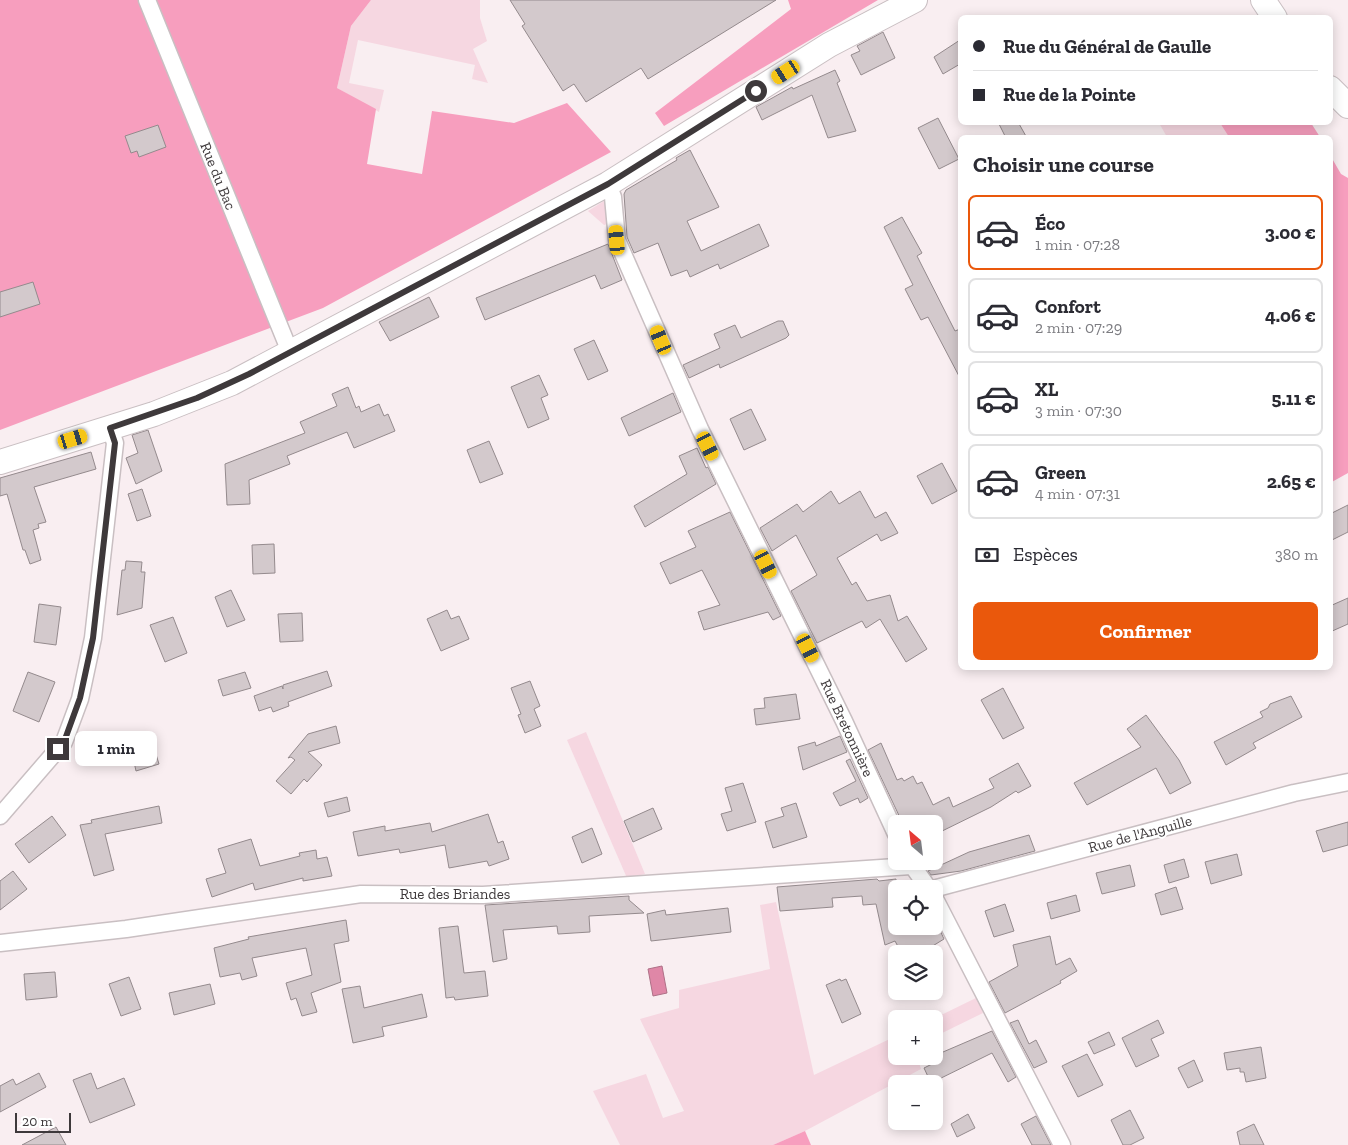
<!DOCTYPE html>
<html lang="fr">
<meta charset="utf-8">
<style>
body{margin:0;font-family:"Zilla Slab",serif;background:#f2f2f3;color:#2b2b33;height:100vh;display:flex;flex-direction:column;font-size:19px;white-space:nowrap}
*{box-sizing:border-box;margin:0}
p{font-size:16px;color:#7c7c81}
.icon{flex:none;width:28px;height:28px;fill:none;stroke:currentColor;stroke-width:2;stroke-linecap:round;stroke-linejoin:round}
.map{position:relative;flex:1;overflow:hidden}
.drawer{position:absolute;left:958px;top:135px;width:375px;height:535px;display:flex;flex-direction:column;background:#fff;border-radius:8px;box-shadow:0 2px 12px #0003}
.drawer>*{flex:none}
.hud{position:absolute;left:958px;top:15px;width:375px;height:110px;border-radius:8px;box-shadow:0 2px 12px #0003;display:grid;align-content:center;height:110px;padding:0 15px;background:#fff}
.needle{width:32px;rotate:332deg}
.controls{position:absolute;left:888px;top:815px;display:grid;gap:10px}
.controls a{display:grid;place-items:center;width:55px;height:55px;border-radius:8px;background:#fff;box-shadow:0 2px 12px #0003;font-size:25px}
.scale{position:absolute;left:15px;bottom:12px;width:56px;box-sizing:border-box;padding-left:5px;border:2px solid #3e393b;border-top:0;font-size:14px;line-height:18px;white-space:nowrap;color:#3e393b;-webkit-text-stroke:4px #fff;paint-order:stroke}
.end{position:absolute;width:22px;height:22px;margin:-11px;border:6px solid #3e393b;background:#fff;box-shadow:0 0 0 2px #fff}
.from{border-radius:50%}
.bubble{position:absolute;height:35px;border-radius:8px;background:#fff;box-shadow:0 2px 12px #0003;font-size:16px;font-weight:700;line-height:35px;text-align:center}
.car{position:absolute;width:15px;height:30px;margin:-15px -8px;border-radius:6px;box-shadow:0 0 4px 1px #0007;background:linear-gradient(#f5c518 24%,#345 0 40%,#f5c518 0 76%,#345 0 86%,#f5c518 0)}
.hud b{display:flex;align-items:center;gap:18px;height:48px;font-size:19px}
.hud b+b{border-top:1px solid #e1e1e2}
.hud i{width:12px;height:12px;background:#2b2b33}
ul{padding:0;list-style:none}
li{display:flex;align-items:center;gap:15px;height:75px;margin:0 10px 8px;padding:0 5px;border:2px solid #e1e1e2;border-radius:8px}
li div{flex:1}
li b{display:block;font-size:19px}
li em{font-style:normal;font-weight:700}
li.current{border-color:#ea580c}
li>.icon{width:45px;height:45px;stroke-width:1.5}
h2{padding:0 15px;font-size:22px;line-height:60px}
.pay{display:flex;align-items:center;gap:12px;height:55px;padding:0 15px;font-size:19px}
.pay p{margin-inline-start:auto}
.button{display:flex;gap:10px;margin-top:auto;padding:10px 15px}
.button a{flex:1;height:58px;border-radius:8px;background:#ea580c;color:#fff;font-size:20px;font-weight:700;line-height:58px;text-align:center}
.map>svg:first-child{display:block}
.green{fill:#f6d7e1}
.forest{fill:#f79ebe}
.water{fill:#df87a7;stroke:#af7087}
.building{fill:#d3c9cc;stroke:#948a8d}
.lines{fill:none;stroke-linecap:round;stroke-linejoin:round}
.minor-casing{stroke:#c9bfc2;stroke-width:19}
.secondary-casing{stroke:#c9bfc2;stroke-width:26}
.minor{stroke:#fff;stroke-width:16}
.secondary{stroke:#fff;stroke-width:24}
.route{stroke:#3e393b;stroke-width:6}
.labels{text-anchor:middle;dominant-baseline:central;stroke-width:4;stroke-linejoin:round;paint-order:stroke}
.street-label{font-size:15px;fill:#3e393b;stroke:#fff}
</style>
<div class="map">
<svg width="1348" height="1145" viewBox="0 0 1348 1145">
<rect width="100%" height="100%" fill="#f9eef1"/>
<g class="green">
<polygon points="371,0 480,0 480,18 487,41 473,49 488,83 472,79 475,65 358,40 349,83 384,90 379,112 337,88 351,26"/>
<polygon points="1159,123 1220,123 1229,137 1167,137"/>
<polygon points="604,201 607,204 607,224 604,225 588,211"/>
<polygon points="586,732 645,874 627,878 567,740"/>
<polygon points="776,902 814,1075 896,1036 896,1056 917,1056 921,1069 805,1131 773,1145 620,1145 593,1091 646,1074 663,1118 684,1111 640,1019 679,1008 679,990 770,969 760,905"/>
<polygon points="978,997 983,1013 934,1037 933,1019"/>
</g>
<g class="forest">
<polygon points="0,0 371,0 351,26 337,88 376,109 367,164 422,174 432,111 514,123 567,103 611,152 323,308 0,430"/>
<polygon points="788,0 878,0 664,126 655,113 791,9"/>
<polygon points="1220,123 1311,123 1320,137 1229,137"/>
<polygon points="1330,155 1341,174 1348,178 1348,473 1330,483"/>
<polygon points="805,1131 811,1145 773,1145"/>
</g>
<polygon class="water" points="662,966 667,993 653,996 648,969"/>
<g class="building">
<polygon points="510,0 776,0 648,79 641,68 586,102 574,84 563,91 522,26 525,24"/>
<polygon points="883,32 895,58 861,75 851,55 860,51 857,46"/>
<polygon points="960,40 960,64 943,74 934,57"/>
<polygon points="835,70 840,81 837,83 856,131 828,138 812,95 762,120 756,107 792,87 793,89"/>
<polygon points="938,118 959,159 939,169 918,128"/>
<polygon points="998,122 1018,122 1027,138 1006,138"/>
<polygon points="158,125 166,147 139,157 137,151 131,153 125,136"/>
<polygon points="690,150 719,207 687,221 701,251 759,224 769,246 720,269 718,264 690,277 687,270 671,276 658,243 634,253 627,237 624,194 626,190 677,160 676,158"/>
<polygon points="902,217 922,253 917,256 955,331 960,329 960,378 928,317 921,320 905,289 913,285 884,227"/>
<polygon points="608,244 622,280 601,289 595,275 485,320 476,298"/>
<polygon points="33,282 40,304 0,317 0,292"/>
<polygon points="429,297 439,317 390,341 379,322"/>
<polygon points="778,321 783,321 789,335 786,338 720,368 719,364 689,378 683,365 720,348 714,334 735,325 741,338"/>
<polygon points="594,340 608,371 588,380 574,349"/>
<polygon points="539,375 548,395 541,398 549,419 528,428 511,387"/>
<polygon points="348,387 356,408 359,406 361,412 379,404 384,416 388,414 395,431 354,448 347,432 287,456 290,464 249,480 250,504 227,505 225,464 305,433 300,422 337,406 332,394"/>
<polygon points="673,393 681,412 629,436 621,418"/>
<polygon points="751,409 766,440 744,450 730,419"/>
<polygon points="148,430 162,471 136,484 126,458 138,453 132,435"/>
<polygon points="489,441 503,474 480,483 467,450"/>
<polygon points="697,448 706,468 708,467 716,484 645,527 634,506 687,474 679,456"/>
<polygon points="91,452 96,469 34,487 46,522 38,524 39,528 33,530 41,560 30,564 25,550 23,550 7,494 0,496 0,478"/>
<polygon points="942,463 957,491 932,504 917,476"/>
<polygon points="142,489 151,516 137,521 128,494"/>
<polygon points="831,491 839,504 860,491 875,518 886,512 898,533 881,541 877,534 837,558 852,585 856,582 867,601 890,595 898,621 907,616 927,649 906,662 880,619 866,628 862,621 817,643 791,591 817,575 796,535 772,551 760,528 797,504 803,512"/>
<polygon points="1348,505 1348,532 1330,541 1330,514"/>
<polygon points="730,512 781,616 773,620 768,612 704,630 698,612 720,605 702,570 670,584 660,563 696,547 688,531"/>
<polygon points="274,544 275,573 253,574 252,545"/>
<polygon points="126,561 142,562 141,572 145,572 142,608 117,615 122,570 125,570"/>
<polygon points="231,590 245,620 227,627 215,597"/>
<polygon points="1348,598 1348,624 1330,632 1330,606"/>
<polygon points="39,604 61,607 56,645 34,642"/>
<polygon points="447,610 451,619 459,616 469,639 441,651 427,619"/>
<polygon points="302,613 303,641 280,642 278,614"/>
<polygon points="173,617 187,653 165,662 150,625"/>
<polygon points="327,671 332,686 288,702 289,706 273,712 271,707 259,711 254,696 282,686 283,689 283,685"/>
<polygon points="28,672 55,682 39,722 13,711"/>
<polygon points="245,672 251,688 223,696 218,680"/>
<polygon points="530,681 540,706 534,709 541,726 525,733 518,715 521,714 511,688"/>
<polygon points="1003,688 1024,728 1003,739 981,700"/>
<polygon points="796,694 800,719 756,725 754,709 765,708 764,698"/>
<polygon points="1291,696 1302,717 1253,743 1256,748 1226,765 1214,742 1263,717 1260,712 1268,708 1270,704"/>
<polygon points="1146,715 1179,760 1191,783 1170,794 1156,768 1087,805 1074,783 1141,747 1127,729"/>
<polygon points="336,726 340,743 308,752 322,765 307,782 304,779 291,794 276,781 295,760 291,757 288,758 308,734"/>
<polygon points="149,732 159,764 136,771 129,739"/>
<polygon points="840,736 847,752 803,770 798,747 815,742 816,746"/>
<polygon points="881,743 897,780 902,778 904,781 913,776 917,784 922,782 933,805 949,797 953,807 994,788 989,779 1018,763 1031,786 1018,793 1016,791 991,807 934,835 934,824 903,824 868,750"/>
<polygon points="850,759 868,798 860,803 858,798 840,806 833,793 856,781 846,761"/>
<polygon points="743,783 756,822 727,831 721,814 732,811 725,788"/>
<polygon points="347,797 350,811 328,817 324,803"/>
<polygon points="796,803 807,837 773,848 765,822 784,816 781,808"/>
<polygon points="159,806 162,823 105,834 114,870 94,876 80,825 92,823 91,820"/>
<polygon points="653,808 662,829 633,842 624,821"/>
<polygon points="488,814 498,843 503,841 509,859 489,866 487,861 449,868 445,845 400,853 399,849 358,856 353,832 385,826 385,831 430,823 432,832"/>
<polygon points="52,816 66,835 29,863 15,844"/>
<polygon points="1348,822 1348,845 1323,852 1316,831"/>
<polygon points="592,828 602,854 582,863 572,837"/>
<polygon points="1029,835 1035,851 961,871 931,875 928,871 969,852"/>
<polygon points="251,839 260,866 300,856 299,853 316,850 317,859 327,857 332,876 303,881 303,878 255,890 253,883 212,897 206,879 226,873 218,849"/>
<polygon points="1237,854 1242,875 1211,884 1205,862"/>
<polygon points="1184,859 1189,877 1169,883 1164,865"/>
<polygon points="1130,865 1135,886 1102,894 1096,873"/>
<polygon points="13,871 27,889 0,910 0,881"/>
<polygon points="877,879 879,881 896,879 896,926 938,926 944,939 931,947 910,954 902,954 895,941 885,945 876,904 863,905 862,896 832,898 833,907 780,911 777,887"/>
<polygon points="1176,887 1183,909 1161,915 1155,894"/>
<polygon points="1076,895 1080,911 1051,919 1047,903"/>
<polygon points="629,896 629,900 644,913 589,916 590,932 558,934 557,926 503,930 507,959 493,962 485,905"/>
<polygon points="1005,904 1014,931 994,937 985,911"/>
<polygon points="728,908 731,932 651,941 647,914 665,910 666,915"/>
<polygon points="346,920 349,941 334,944 341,982 311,993 317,1012 302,1016 296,998 291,1000 286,983 312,975 306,948 252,958 257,976 242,980 240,973 220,977 214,948 249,939 248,937"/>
<polygon points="458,926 464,973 485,971 488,996 455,1000 454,997 446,998 439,928"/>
<polygon points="1050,936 1056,965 1070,958 1077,971 1060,981 1061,983 1005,1013 989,982 1018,966 1013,945"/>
<polygon points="55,972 57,997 26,1000 24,974"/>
<polygon points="129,977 141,1009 121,1016 109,984"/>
<polygon points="840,979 841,981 846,979 861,1014 842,1023 826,985"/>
<polygon points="210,984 215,1004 174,1015 169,993"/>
<polygon points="360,986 364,1008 422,994 427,1017 382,1027 384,1036 353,1043 342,989"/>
<polygon points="1018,1020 1029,1044 1036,1040 1047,1062 1034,1068 1010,1023"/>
<polygon points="1158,1020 1164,1033 1151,1039 1159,1056 1136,1067 1122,1038"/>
<polygon points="992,1031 1016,1077 1008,1082 992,1053 931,1083 924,1068 932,1064 929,1058"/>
<polygon points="1109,1032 1115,1045 1094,1054 1088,1042"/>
<polygon points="1261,1047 1266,1078 1246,1082 1244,1072 1240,1072 1240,1068 1227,1070 1224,1053"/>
<polygon points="1087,1054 1103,1085 1078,1097 1062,1066"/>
<polygon points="1194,1060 1203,1081 1188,1088 1178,1068"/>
<polygon points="39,1073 46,1087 0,1112 0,1086 13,1079 16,1085"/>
<polygon points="91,1073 97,1089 124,1078 135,1105 90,1123 73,1080"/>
<polygon points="1130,1110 1144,1138 1130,1145 1123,1145 1111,1120"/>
<polygon points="968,1114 975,1128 957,1137 951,1124"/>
<polygon points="1036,1116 1051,1145 1032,1145 1021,1124"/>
<polygon points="1254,1124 1264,1145 1240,1145 1237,1132"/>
<polygon points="56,1127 66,1145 22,1145"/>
</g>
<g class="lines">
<g class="minor-casing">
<g id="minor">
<polyline points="147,0 290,352"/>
<polyline points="608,184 613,197 617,240 700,429 844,721 896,834"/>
<polyline points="0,816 64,742 80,699 93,638 115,443 110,428"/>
<polyline points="909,861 929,889"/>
<polyline points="933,889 1294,793 1348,782"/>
<polyline points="934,897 1062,1145"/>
<polyline points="0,943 126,929 361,894 483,895 911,866"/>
</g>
</g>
<g class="secondary-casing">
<g id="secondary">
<polyline points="1263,0 1275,18"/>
<polyline points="1330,88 1348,106"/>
<polyline points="0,462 154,414 232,383 608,184 829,45 915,0"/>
</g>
</g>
<use href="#minor" class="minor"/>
<use href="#secondary" class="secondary"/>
</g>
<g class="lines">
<polyline class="route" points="58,749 64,742 80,698 93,638 115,443 110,428 197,398 249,374 608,184 756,91"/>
</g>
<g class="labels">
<g class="street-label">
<text transform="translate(218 176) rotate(68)">Rue du Bac</text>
<text transform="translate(847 728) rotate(65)">Rue Bretonnière</text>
<text transform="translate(1140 834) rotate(-15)">Rue de l'Anguille</text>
<text x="455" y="894">Rue des Briandes</text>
</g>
</g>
</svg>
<div class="controls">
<a><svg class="needle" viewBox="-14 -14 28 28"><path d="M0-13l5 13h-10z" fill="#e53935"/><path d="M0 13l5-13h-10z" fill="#7c7c81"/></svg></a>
<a><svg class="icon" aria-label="locate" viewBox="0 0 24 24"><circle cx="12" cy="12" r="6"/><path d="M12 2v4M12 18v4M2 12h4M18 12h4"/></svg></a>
<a><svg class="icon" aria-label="layers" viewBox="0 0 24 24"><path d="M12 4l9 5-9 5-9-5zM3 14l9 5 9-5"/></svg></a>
<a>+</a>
<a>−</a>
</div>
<div class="scale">20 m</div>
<i class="end from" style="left:756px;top:91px"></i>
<i class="end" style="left:58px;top:749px"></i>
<div class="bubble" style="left:75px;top:731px;width:82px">1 min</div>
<i class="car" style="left:786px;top:72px;rotate:238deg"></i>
<i class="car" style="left:617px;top:240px;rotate:355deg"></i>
<i class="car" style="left:661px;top:340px;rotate:337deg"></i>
<i class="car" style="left:73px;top:439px;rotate:73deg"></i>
<i class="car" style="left:708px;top:446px;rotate:154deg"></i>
<i class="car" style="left:766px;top:564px;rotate:154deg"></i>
<i class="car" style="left:808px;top:648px;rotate:153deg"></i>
<div class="hud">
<b><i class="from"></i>Rue du Général de Gaulle</b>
<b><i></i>Rue de la Pointe</b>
</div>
<section class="drawer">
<h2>Choisir une course</h2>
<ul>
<li class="current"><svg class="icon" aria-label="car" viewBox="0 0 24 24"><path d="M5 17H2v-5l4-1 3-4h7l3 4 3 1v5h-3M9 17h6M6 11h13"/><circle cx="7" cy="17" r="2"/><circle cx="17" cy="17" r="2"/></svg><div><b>Éco</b><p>1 min · 07:28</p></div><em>3.00 €</em></li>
<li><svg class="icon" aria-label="car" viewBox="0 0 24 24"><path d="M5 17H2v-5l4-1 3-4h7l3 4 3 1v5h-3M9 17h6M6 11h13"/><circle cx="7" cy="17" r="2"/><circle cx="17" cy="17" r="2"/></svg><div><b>Confort</b><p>2 min · 07:29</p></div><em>4.06 €</em></li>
<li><svg class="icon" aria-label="car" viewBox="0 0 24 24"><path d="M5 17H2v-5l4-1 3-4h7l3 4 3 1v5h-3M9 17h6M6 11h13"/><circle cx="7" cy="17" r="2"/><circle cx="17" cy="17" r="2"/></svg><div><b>XL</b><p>3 min · 07:30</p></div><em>5.11 €</em></li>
<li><svg class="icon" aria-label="car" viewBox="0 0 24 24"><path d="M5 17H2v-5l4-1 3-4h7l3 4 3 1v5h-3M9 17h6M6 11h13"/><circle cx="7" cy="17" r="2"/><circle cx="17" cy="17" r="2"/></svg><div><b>Green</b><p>4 min · 07:31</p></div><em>2.65 €</em></li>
</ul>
<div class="pay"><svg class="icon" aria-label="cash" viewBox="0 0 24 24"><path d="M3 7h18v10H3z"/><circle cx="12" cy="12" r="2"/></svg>Espèces<p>380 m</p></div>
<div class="button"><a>Confirmer</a></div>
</section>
</div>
